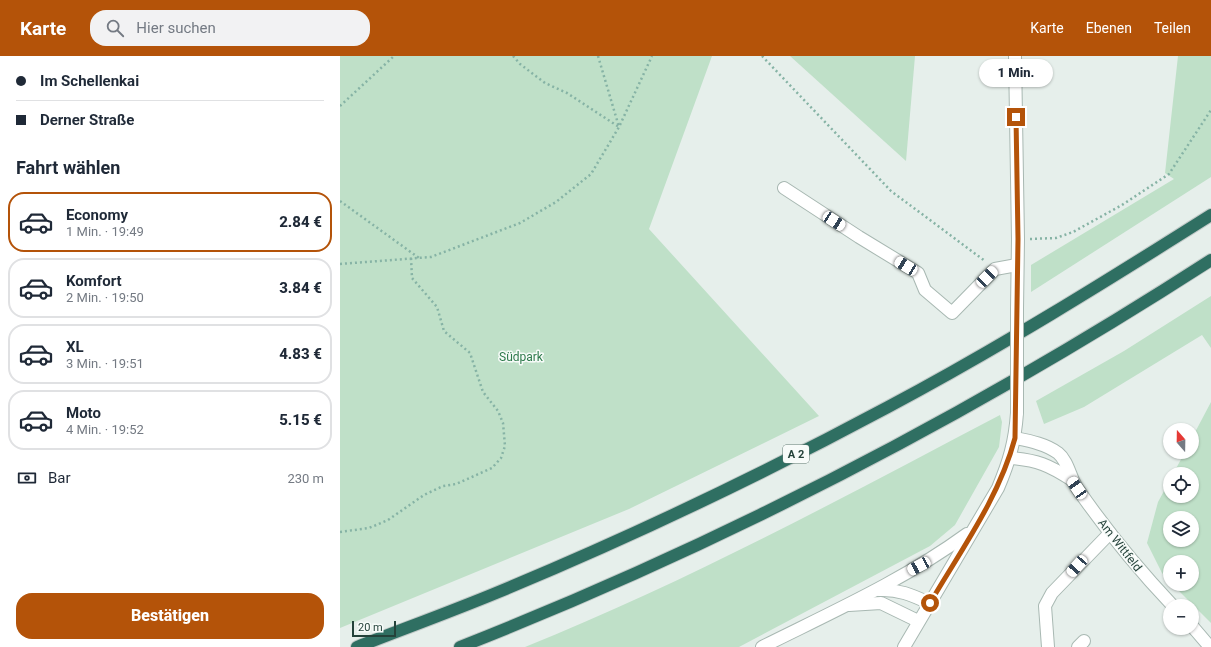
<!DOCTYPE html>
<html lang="de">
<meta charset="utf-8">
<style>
body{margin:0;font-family:Roboto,sans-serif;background:#f2f2f3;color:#1f2937;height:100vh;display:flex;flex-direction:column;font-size:15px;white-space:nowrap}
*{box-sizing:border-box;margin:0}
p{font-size:13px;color:#747a83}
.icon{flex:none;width:22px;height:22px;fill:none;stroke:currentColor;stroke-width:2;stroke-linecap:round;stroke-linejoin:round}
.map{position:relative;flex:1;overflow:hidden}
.side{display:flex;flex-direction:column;background:#fff;width:340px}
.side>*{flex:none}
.guide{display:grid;align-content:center;height:88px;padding:0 16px;background:#fff}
.needle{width:26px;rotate:340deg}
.tools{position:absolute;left:823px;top:367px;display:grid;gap:8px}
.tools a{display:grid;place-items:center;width:36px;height:36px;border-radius:50%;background:#fff;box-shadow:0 1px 3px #0004;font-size:20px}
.scale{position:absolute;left:12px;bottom:10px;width:44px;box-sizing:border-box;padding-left:4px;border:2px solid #24423a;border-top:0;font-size:11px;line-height:14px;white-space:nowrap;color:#24423a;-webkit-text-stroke:3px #f7fbf9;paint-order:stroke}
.end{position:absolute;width:18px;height:18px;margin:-9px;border:5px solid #b45309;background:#fff;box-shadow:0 0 0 2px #fff}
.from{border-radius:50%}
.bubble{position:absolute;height:28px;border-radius:14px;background:#fff;box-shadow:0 1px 3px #0004;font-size:13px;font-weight:800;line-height:28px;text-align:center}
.car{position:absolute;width:12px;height:24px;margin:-12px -6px;border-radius:5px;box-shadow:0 0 3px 1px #0007;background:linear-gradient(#fff 24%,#345 0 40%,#fff 0 76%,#345 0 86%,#fff 0)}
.guide b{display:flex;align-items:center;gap:14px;height:38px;font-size:15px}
.guide b+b{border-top:1px solid #e0e1e3}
.guide i{width:10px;height:10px;background:#1f2937}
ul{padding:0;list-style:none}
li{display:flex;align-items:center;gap:12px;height:60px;margin:0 8px 6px;padding:0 8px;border:2px solid #e0e1e3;border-radius:16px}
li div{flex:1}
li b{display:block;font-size:15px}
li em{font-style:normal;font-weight:800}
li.on{border-color:#b45309}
li>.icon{width:36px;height:36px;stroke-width:1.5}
h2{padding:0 16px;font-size:18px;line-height:48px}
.pay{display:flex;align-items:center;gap:10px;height:44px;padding:0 16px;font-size:15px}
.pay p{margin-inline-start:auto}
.primary-button{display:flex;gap:8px;margin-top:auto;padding:8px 16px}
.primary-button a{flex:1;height:46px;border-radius:16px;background:#b45309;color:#fff;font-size:16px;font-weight:800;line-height:46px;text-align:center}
header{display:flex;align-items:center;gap:24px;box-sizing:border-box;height:56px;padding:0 20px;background:#b45309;color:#fff}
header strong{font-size:19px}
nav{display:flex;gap:22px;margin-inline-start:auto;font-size:14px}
.search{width:280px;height:36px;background:#f2f2f3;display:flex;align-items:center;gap:10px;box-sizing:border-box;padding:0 14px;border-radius:16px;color:#747a83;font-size:15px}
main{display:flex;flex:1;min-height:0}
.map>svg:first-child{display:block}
.green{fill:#bfe0c8;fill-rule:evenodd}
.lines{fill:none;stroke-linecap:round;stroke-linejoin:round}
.minor-casing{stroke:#a8b8b2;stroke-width:14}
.highway-casing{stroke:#c2cac8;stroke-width:14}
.path{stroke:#86b3a5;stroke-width:2.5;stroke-dasharray:2 3;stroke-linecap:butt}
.minor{stroke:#fff;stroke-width:12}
.highway{stroke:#2f6f62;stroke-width:12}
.minor-bridge-casing{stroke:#a8b8b2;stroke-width:14;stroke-linecap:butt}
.minor-bridge{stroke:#fff;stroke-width:12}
.route{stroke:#b45309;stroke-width:5}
.labels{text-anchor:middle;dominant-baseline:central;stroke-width:3;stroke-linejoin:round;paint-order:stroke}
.shield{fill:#f7fbf9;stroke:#637a73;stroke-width:1}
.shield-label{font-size:11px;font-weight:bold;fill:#24423a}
.park-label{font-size:12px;fill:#2d7a4b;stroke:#f7fbf9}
.street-label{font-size:12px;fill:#24423a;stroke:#f7fbf9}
</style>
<header>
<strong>Karte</strong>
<div class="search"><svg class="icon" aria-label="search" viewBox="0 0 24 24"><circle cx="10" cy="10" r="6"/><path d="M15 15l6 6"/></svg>Hier suchen</div>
<nav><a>Karte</a><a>Ebenen</a><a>Teilen</a></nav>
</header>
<main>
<section class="side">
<div class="guide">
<b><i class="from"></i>Im Schellenkai</b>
<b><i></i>Derner Straße</b>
</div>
<h2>Fahrt wählen</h2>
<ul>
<li class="on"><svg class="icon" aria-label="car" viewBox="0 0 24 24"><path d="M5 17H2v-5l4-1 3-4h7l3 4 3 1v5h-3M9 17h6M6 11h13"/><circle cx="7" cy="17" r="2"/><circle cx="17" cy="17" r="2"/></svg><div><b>Economy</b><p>1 Min. · 19:49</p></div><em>2.84 €</em></li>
<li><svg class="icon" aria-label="car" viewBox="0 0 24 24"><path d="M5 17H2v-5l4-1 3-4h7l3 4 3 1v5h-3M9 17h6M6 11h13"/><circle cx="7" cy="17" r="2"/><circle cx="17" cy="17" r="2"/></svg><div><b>Komfort</b><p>2 Min. · 19:50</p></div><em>3.84 €</em></li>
<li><svg class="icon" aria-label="car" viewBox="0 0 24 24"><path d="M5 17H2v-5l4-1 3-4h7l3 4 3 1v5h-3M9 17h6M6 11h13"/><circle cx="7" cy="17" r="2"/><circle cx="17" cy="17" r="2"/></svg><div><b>XL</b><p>3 Min. · 19:51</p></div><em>4.83 €</em></li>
<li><svg class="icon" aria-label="car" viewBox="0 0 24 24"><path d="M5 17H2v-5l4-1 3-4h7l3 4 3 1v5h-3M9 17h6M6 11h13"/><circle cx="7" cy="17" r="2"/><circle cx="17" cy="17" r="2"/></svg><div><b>Moto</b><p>4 Min. · 19:52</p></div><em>5.15 €</em></li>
</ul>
<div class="pay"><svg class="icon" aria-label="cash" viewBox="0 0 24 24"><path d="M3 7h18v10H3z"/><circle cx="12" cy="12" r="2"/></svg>Bar<p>230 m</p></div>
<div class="primary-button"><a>Bestätigen</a></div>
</section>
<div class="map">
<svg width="871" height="591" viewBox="0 0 871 591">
<rect width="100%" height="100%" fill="#e6efeb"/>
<g class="green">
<polygon points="0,0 372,0 309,173 479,360 289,453 0,572"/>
<polygon points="450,0 575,0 566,105"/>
<polygon points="838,0 871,0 871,121 691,236 691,209 834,123 825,117"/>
<polygon points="871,240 871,292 862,279 744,351 704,368 696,345 784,295"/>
<path d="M871,346v221l-39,-39h20v-22h-22v20l-8,-9 -15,-30 11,-41 12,-22v16h22v-22h-19l12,-22h7v-14zM830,462h22v22h-22z"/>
<path d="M660,359l2,7 -3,25 -44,78 -25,21 -191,101h-214c164,-66 319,-150 475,-232z"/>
</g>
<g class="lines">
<g class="minor-casing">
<g id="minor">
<polyline points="675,0 678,183 677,253"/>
<polyline points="444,132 519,181 578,217 585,234 612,257 655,213 677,209"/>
<path d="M675,382c15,3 31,6 43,15 10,8 12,24 19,35 29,42 61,81 96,118"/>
<path d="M670,402c27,2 39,7 62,22"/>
<path d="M539,534c19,-1 33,5 50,13"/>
<polyline points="509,549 541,547 578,565"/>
<polyline points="852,570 870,591"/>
<path d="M422,591c70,-35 142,-67 205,-113"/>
<path d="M564,591l94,-159c11,-26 17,-46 19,-75"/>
<polyline points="708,591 705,550 712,537 770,477"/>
<polyline points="738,591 744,585"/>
</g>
</g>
<g class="highway-casing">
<g id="highway">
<path d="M17,591c46,-18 93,-35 139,-54 133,-55 265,-118 392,-186 111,-59 217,-125 323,-192"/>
<path d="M120,591c262,-103 514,-234 751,-387"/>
</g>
</g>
<g class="path">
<polyline points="173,0 180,8 205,27 227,37 279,71"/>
<polyline points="258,0 279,71"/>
<polyline points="422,0 551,135 645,205"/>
<polyline points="0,50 54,0"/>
<polyline points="0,145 79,202"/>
<polyline points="690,183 716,182 733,176 782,149 829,118 871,54"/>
<polyline points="0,208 91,201 180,167 216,146 251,118 279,71 312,0"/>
<polyline points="0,476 29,472 48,464 84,439 103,430 116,428 152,412 161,402 165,390 163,367 158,355 143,336 130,297 104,275 97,251 72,222 71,202"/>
</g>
<use href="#minor" class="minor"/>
<use href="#highway" class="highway"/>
<g class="minor-bridge-casing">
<polyline id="minor-bridge" points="677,357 677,253"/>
</g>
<use href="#minor-bridge" class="minor-bridge"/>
</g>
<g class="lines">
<path class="route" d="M590,547c31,-53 69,-105 85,-165l3,-199 -2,-122"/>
</g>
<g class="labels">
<rect class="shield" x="443" y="389" width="26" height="18" rx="3"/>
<g class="shield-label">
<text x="456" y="398">A 2</text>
</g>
<g class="park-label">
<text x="181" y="301">Südpark</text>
</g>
<g class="street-label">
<text transform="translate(780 489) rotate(52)">Am Wittfeld</text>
</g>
</g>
</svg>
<div class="tools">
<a><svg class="needle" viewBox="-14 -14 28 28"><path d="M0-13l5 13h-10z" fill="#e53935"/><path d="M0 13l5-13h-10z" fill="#747a83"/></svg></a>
<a><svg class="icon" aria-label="locate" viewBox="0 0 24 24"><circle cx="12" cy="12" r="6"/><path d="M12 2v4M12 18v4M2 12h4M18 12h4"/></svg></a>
<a><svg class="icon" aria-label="layers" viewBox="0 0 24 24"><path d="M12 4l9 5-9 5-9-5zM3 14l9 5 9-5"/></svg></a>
<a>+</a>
<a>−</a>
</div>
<div class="scale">20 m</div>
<i class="end from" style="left:590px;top:547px"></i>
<i class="end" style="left:676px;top:61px"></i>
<div class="bubble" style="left:639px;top:3px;width:74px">1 Min.</div>
<i class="car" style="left:494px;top:165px;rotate:123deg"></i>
<i class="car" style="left:566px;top:210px;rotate:301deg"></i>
<i class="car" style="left:647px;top:221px;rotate:45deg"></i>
<i class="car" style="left:737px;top:432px;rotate:326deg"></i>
<i class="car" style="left:579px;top:510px;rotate:242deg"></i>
<i class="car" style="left:737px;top:510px;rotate:222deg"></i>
</div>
</main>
